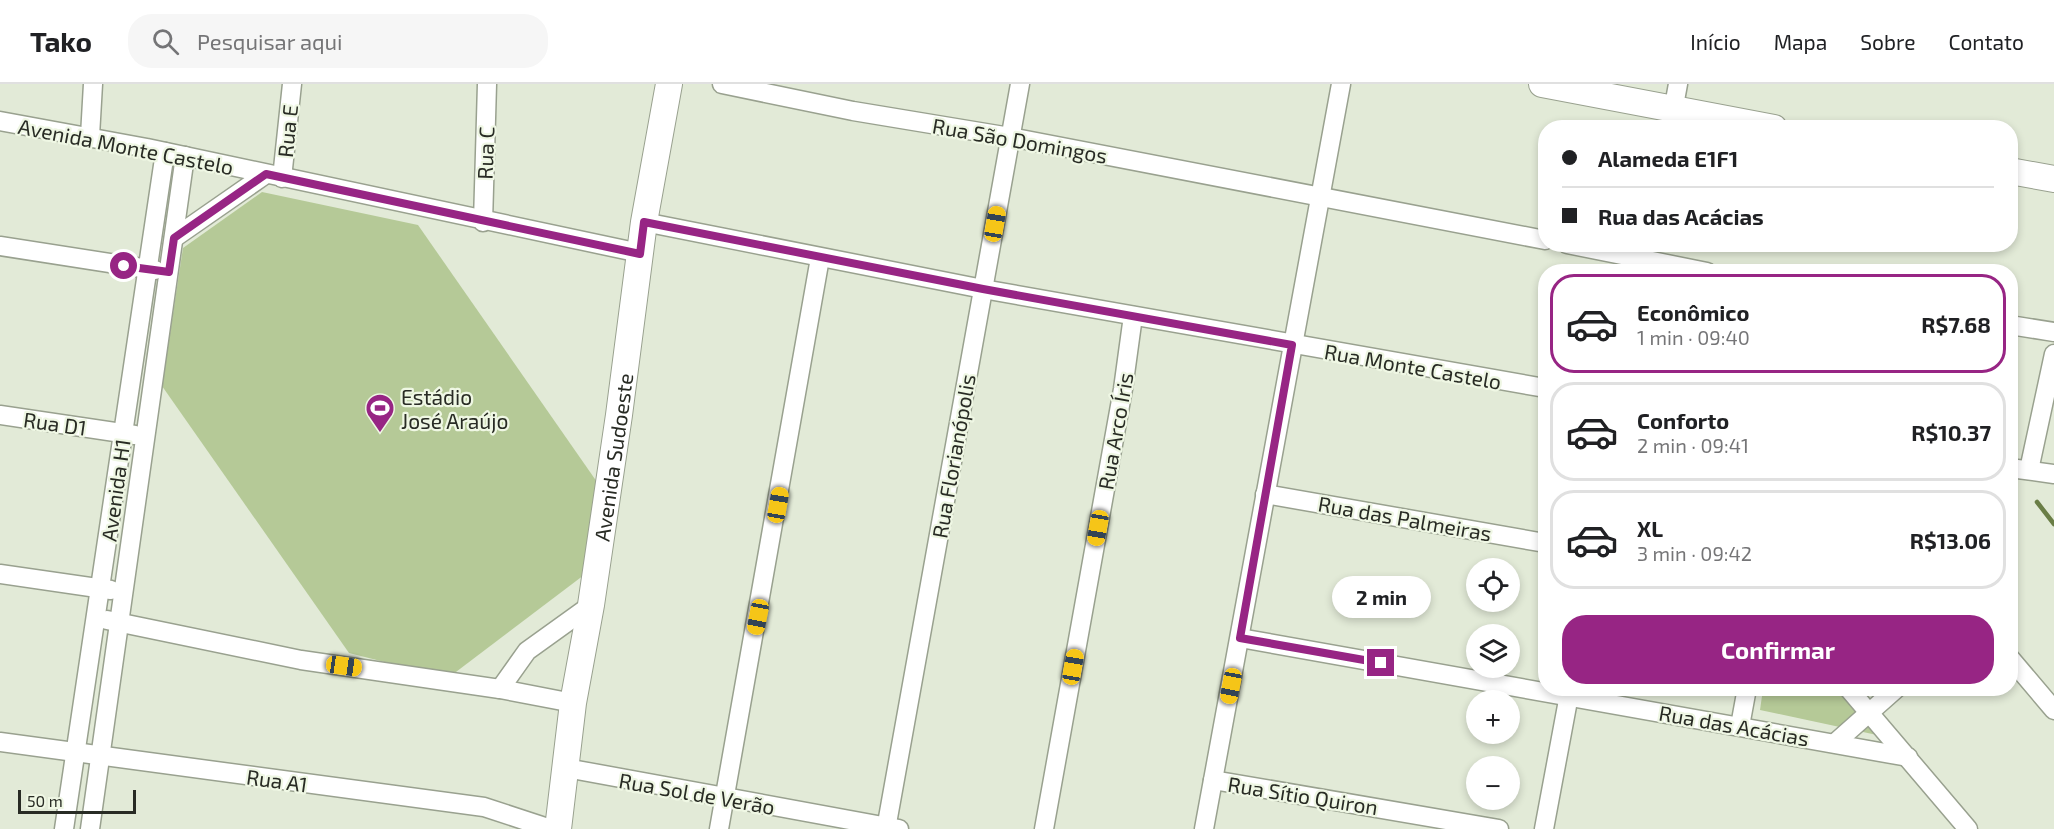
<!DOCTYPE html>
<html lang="pt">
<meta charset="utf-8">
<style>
body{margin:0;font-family:"Exo 2",sans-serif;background:#f6f6f6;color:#202124;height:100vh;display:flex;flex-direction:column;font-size:22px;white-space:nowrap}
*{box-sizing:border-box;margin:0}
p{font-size:20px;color:#757577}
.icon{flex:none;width:33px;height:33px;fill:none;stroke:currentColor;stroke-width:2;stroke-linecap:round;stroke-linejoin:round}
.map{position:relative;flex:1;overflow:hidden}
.sheet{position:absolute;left:1538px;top:180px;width:480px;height:432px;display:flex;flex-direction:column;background:#fff;border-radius:24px;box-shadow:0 3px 9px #0003}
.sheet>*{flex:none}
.top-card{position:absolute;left:1538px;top:36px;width:480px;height:132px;border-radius:24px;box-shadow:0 3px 9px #0003;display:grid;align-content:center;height:132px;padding:0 24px;background:#fff}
.buttons{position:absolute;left:1466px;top:474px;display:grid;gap:12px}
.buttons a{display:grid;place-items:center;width:54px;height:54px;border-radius:50%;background:#fff;box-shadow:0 3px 9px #0003;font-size:30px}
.scale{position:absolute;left:18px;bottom:15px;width:118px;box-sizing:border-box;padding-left:6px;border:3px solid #282b24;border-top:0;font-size:16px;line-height:21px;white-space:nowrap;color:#282b24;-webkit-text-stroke:4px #eff7e4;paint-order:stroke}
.end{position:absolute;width:27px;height:27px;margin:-14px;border:8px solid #972584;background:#fff;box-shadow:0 0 0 3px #fff}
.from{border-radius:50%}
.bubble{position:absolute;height:42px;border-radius:21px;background:#fff;box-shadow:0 3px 9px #0003;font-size:20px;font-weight:700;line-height:42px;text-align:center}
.car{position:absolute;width:18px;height:36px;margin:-18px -9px;border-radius:8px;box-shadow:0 0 4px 2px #0007;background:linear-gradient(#f5c518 24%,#345 0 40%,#f5c518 0 76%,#345 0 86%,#f5c518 0)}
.top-card b{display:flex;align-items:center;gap:21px;height:57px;font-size:22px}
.top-card b+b{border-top:2px solid #e0e0e0}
.top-card i{width:15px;height:15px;background:#202124}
ul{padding:10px 0 0;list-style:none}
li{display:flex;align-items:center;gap:18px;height:99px;margin:0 12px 9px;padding:0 12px;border:3px solid #e0e0e0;border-radius:24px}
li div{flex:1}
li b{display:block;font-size:22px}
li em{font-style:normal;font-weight:700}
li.active{border-color:#972584}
li>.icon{width:54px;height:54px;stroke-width:1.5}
.primary-button{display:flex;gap:12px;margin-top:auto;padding:12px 24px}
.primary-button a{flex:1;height:69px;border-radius:24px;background:#972584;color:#fff;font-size:24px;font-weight:700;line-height:69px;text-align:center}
header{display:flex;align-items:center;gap:36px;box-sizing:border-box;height:84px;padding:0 30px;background:#fff;border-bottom:2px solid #e0e0e0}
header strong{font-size:28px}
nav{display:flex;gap:33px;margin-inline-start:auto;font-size:21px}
.search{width:420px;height:54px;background:#f6f6f6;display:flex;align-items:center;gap:15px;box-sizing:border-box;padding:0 21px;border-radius:24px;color:#757577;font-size:22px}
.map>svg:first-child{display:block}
.green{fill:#b5c997}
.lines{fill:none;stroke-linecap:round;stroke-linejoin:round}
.stream{stroke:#6a7e46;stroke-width:4.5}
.street-casing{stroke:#99a18f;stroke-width:21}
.secondary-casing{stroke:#99a18f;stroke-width:28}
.street{stroke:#fff;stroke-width:18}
.secondary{stroke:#fff;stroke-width:26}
.route{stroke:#972584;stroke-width:8}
.labels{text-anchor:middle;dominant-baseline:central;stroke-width:4.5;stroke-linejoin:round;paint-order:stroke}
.street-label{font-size:21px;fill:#282b24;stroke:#eff7e4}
.poi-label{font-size:21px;fill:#282b24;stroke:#eff7e4;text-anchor:start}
</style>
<header>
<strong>Tako</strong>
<div class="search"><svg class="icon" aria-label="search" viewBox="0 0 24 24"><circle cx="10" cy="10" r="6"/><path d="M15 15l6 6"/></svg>Pesquisar aqui</div>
<nav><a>Início</a><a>Mapa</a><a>Sobre</a><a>Contato</a></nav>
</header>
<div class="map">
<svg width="2054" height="745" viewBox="0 0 2054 745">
<rect width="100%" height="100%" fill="#e2ead7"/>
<g class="green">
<polygon points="262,108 418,141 597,398 584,491 448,594 349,569 162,302 183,164"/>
<polygon points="1763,605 1838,605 1877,651 1760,626"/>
</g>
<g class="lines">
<polyline class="stream" points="2037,418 2054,440"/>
<g class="street-casing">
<g id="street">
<polyline points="722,0 853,27 1010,53 1545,156"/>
<polyline points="0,37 147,64 640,169"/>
<polyline points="1670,44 1678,0"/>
<polyline points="90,52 93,0"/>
<polyline points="282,94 292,0"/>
<polyline points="483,138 487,0"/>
<polyline points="644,138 983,205 1545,304"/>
<polyline points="174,154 266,90"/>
<polyline points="1567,160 1707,188"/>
<polyline points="0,162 155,186"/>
<polyline points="2010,241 2054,248"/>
<polyline points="0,331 135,351"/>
<polyline points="2010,384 2054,390"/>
<polyline points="2029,386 2054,270"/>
<polyline points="1265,410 1545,459"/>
<polyline points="0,490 111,506"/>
<polyline points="107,536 301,576 500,605 573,619"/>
<polyline points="1240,554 1908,673"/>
<polyline points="2010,574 2054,626"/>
<polyline points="1848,604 1968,745"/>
<polyline points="500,605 527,567 591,521"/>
<polyline points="1740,642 1747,604"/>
<polyline points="0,658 484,723 551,745"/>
<polyline points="1835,659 1897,604"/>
<polyline points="566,684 899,745"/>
<polyline points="1213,696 1499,745"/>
<polyline points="64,745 165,68"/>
<polyline points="90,745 185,72"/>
<polyline points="719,745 820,174"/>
<polyline points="886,745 1020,0"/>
<polyline points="1044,745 1123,305 1133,232"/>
<polyline points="1204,745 1341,0"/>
<polyline points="1544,745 1569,611"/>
</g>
</g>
<g class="secondary-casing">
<g id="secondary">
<polyline points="1542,0 1774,44"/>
<polyline points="2010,87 2054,95"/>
<path id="s1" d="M558,745l15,-126 18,-98 28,-190 25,-193 25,-138"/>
</g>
</g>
<use href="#street" class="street"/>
<use href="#secondary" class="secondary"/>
</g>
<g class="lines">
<polyline class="route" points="124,182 169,188 174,154 266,90 640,170 644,138 983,205 1292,261 1240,554 1381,579"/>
</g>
<defs>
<g id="stadium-pin" transform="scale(1.5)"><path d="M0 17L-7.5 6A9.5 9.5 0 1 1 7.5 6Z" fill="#972584" stroke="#eff7e4"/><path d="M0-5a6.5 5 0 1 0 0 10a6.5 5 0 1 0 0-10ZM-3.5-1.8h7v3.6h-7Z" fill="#fff"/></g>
</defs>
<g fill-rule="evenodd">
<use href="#stadium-pin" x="380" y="324"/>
</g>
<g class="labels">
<g class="street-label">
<text transform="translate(287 47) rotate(-84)">Rua E</text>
<text transform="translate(1020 56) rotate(10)">Rua São Domingos</text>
<text transform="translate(126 62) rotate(11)">Avenida Monte Castelo</text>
<text transform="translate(485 69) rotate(-88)">Rua C</text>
<text transform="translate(1413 282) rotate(10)">Rua Monte Castelo</text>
<text transform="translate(55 339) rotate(8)">Rua D1</text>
<text transform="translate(1115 347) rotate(-80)">Rua Arco Íris</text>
<text stroke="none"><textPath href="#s1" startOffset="376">Avenida Sudoeste</textPath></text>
<text transform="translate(953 372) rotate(-80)">Rua Florianópolis</text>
<text transform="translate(115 406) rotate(-82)">Avenida H1</text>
<text transform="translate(1405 434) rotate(10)">Rua das Palmeiras</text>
<text transform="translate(1734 641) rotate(10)">Rua das Acácias</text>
<text transform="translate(277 696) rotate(8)">Rua A1</text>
<text transform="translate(697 709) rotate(10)">Rua Sol de Verão</text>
<text transform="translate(1303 711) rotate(9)">Rua Sítio Quiron</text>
</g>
<g class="poi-label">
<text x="401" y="312">Estádio<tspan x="401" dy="24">José Araújo</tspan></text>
</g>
</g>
</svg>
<div class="buttons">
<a><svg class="icon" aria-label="locate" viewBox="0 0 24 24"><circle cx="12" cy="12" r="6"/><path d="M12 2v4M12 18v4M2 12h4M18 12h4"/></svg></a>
<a><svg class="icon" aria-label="layers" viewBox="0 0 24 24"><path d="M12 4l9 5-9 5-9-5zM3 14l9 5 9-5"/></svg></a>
<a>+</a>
<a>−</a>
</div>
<div class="scale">50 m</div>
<i class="end from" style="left:124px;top:182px"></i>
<i class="end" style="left:1381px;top:579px"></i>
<div class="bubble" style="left:1332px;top:492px;width:99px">2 min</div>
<i class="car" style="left:995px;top:140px;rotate:10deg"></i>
<i class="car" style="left:778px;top:421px;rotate:10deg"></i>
<i class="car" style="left:1098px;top:444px;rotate:190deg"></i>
<i class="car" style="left:758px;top:533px;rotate:191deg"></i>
<i class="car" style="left:344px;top:582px;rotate:98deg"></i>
<i class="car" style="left:1073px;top:583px;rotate:10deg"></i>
<i class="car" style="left:1231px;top:602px;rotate:191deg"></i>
<div class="top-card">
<b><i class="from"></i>Alameda E1F1</b>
<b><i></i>Rua das Acácias</b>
</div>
<section class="sheet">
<ul>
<li class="active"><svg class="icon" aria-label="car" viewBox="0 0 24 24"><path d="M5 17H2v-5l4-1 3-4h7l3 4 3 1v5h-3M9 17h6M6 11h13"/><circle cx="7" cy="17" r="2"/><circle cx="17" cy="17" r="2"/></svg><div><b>Econômico</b><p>1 min · 09:40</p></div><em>R$7.68</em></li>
<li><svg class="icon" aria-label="car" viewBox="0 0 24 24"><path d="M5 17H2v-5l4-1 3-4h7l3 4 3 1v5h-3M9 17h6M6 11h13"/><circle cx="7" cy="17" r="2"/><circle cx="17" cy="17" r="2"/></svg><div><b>Conforto</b><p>2 min · 09:41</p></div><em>R$10.37</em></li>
<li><svg class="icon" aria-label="car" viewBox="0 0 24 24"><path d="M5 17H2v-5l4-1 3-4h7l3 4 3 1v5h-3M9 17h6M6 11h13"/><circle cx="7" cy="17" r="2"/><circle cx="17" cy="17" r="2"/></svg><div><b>XL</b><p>3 min · 09:42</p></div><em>R$13.06</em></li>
</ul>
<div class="primary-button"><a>Confirmar</a></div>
</section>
</div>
